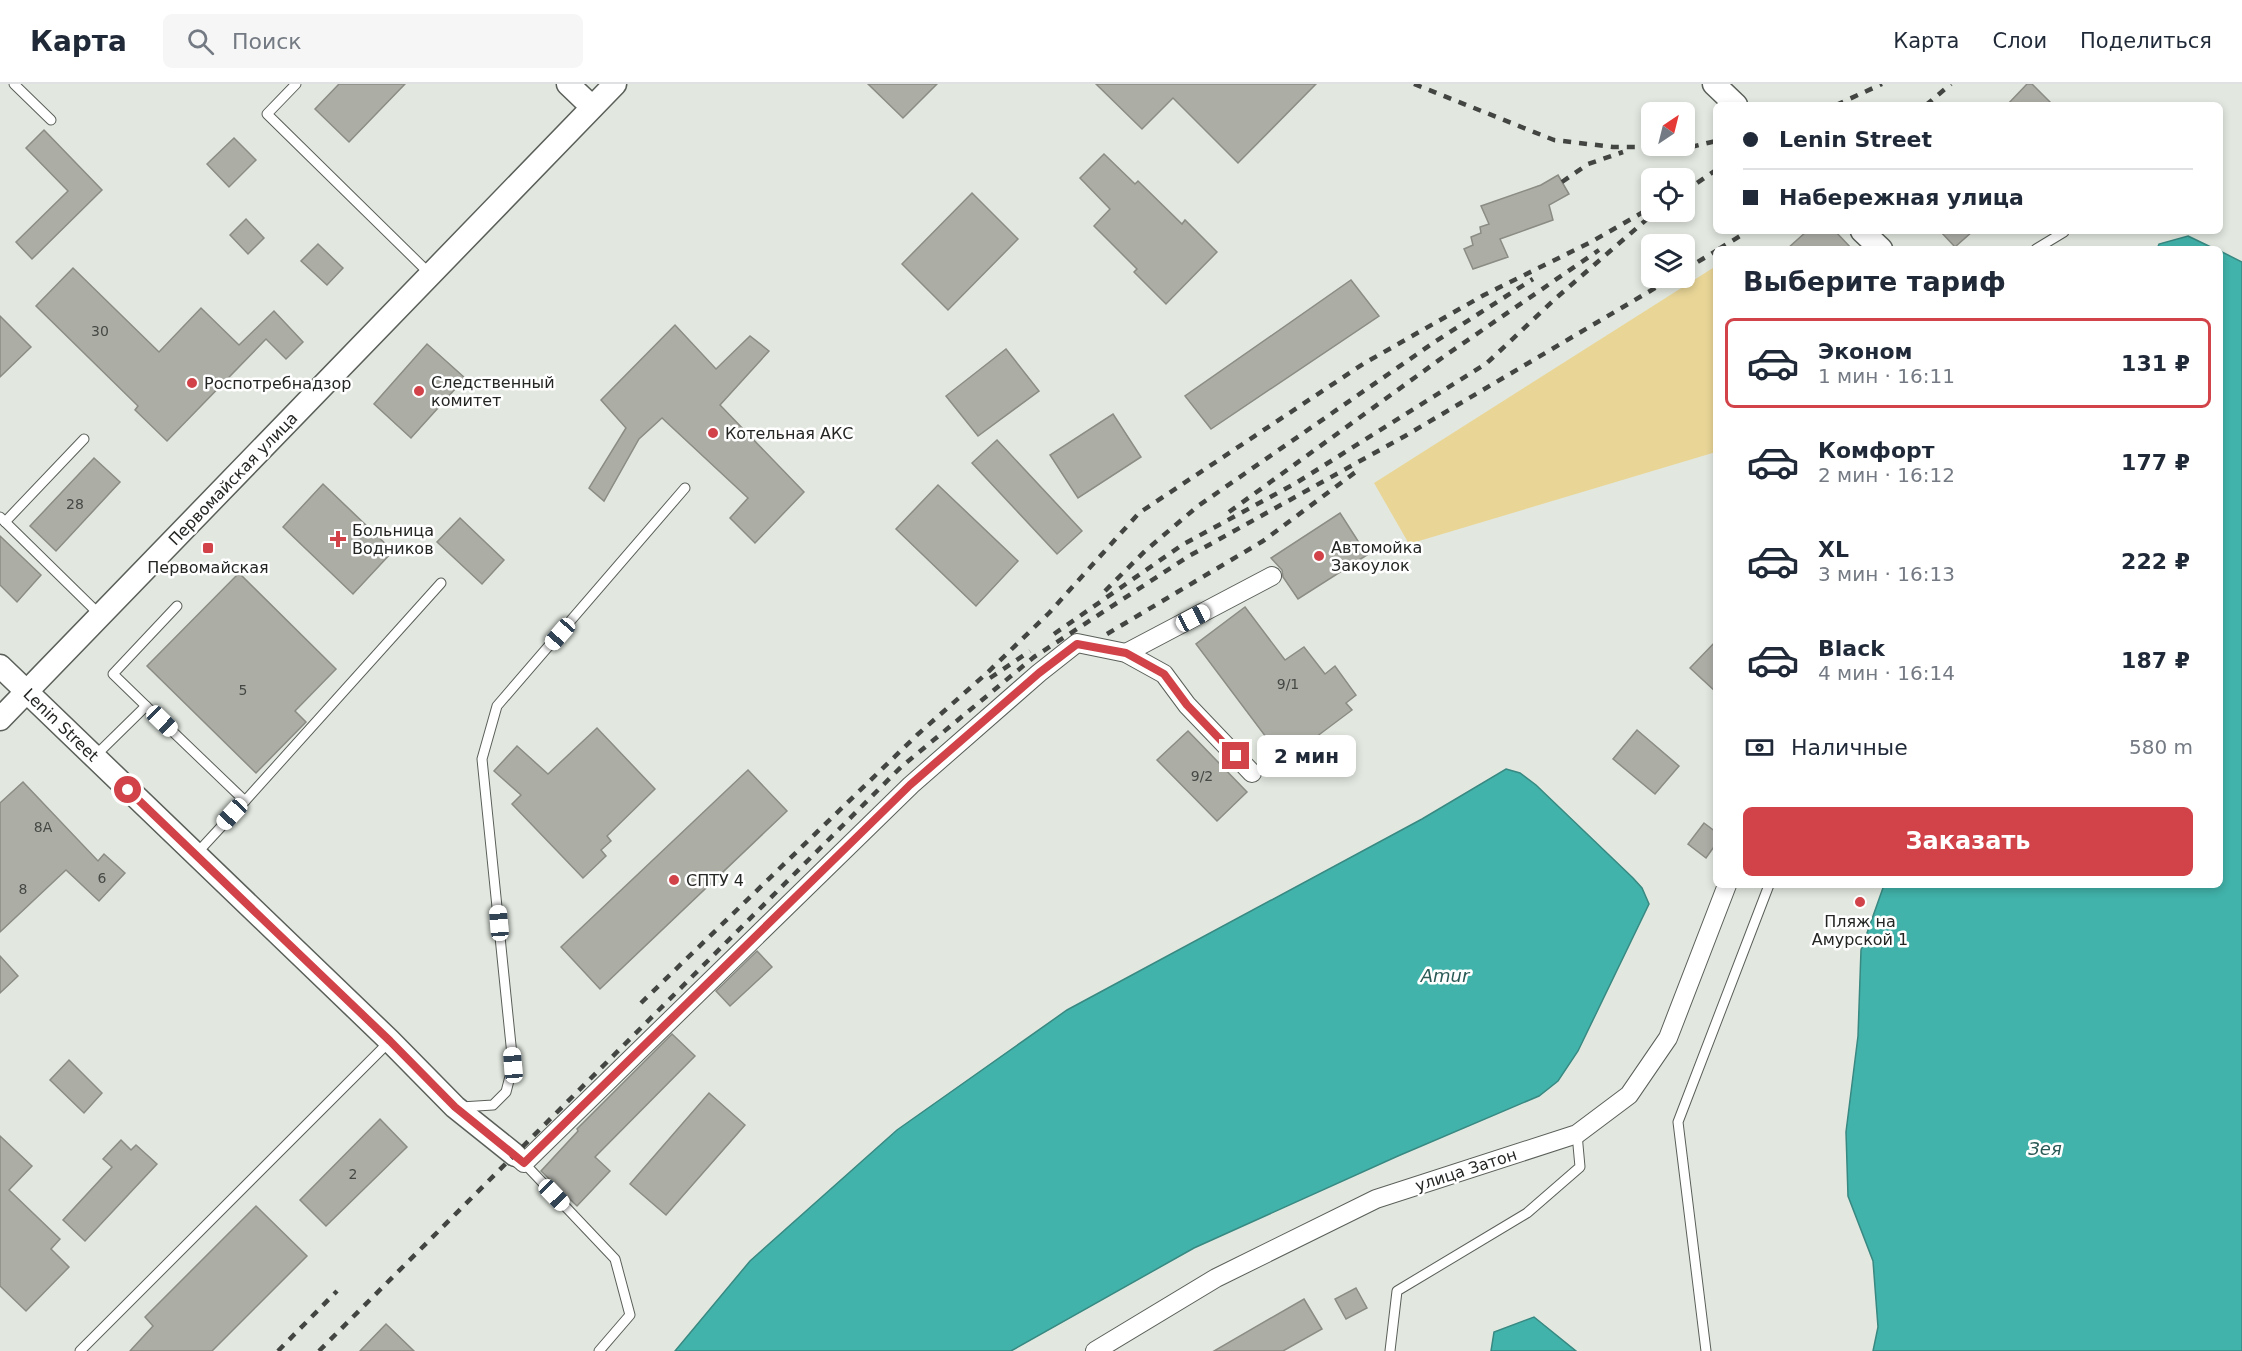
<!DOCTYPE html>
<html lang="ru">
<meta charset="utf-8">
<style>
body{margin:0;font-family:"DejaVu Sans",sans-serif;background:#f6f6f7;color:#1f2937;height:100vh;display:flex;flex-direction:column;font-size:22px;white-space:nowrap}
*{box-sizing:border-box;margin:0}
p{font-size:20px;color:#747a83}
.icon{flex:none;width:33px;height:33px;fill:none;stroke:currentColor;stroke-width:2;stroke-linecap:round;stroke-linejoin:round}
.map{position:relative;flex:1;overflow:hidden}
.side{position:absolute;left:1713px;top:162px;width:510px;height:642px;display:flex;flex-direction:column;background:#fff;border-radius:9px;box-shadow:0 3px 9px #0003}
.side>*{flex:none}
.guide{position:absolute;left:1713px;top:18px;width:510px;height:132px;border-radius:9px;box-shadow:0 3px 9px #0003;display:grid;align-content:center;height:132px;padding:0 30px;background:#fff}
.needle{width:39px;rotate:35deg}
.buttons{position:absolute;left:1641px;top:18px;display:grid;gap:12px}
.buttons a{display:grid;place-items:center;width:54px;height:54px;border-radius:9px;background:#fff;box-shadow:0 3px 9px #0003;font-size:30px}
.end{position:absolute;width:27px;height:27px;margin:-14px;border:8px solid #d14249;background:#fff;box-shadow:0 0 0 3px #fff}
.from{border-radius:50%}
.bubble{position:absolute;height:42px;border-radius:9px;background:#fff;box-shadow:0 3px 9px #0003;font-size:20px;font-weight:700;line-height:42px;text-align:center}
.car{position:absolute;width:18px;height:36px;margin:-18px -9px;border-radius:8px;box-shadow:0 0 4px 2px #0007;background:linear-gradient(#fff 24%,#345 0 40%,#fff 0 76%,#345 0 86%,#fff 0)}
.guide b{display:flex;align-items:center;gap:21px;height:57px;font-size:22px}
.guide b+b{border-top:2px solid #e0e1e3}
.guide i{width:15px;height:15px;background:#1f2937}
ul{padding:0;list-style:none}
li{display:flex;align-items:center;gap:18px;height:90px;margin:0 12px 9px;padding:0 18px;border:3px solid transparent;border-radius:9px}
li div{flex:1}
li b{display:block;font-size:22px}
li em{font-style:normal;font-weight:700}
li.active{border-color:#d14249}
li>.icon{width:54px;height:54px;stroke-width:1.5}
h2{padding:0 30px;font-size:27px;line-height:72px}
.pay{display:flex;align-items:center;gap:15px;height:66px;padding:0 30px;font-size:22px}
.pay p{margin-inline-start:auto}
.cta{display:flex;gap:12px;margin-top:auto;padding:12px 30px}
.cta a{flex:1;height:69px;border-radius:9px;background:#d14249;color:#fff;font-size:24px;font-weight:700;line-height:69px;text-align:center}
header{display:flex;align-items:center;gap:36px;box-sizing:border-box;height:84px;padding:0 30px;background:#fff;border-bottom:2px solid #e0e1e3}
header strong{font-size:28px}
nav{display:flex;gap:33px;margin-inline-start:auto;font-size:21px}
.search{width:420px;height:54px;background:#f6f6f7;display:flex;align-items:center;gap:15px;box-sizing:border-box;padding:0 21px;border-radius:9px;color:#747a83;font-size:22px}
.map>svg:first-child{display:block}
.green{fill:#e9d697}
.water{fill:#41b3aa;stroke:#388982;stroke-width:1.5}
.building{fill:#acaea6;stroke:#8b8c84;stroke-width:1.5}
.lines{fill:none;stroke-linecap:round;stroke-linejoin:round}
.service-casing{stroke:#5a6059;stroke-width:11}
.minor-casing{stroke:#5a6059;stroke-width:20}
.tertiary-casing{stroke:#5a6059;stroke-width:25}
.service{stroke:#fff;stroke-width:9}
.minor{stroke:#fff;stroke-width:18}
.tertiary{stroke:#fff;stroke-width:22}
.rail{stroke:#424542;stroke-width:4.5;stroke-dasharray:8 8;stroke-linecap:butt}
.route{stroke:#d14249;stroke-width:8}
.poi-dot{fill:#d14249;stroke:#fff;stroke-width:2}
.labels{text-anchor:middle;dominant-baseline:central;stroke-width:5;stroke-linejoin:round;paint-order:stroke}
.number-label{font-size:14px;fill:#454844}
.poi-label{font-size:16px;fill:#232623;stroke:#fff;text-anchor:start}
.street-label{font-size:16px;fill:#232623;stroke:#fff}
.water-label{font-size:18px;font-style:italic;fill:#2a5a56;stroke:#fff}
</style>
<header>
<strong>Карта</strong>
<div class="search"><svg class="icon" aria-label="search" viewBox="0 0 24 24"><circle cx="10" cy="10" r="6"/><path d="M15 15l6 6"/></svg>Поиск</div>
<nav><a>Карта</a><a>Слои</a><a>Поделиться</a></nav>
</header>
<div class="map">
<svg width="2242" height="1267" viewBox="0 0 2242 1267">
<rect width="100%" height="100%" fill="#e2e8e0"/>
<polygon class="green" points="1716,182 1716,368 1409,460 1374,399"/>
<g class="water">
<polygon points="2188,152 2215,165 2157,165 2159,160"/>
<polygon points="2220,167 2242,178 2242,1267 1873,1267 1878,1243 1873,1177 1848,1112 1846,1048 1858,952 1861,866 1884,801 2220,801"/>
<polygon points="1506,685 1520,689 1536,701 1633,794 1642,804 1649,820 1578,967 1558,997 1539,1012 1398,1072 1194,1164 1011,1267 675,1267 750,1177 897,1046 1067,926 1422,735"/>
<polygon points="1534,1233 1576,1267 1491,1267 1494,1248"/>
</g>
<g class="building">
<polygon points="339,0 405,0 349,58 315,25"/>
<polygon points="868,0 937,0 903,34"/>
<polygon points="1096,0 1316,0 1238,79 1173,14 1142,45"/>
<polygon points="2027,0 2032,0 2053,21 2007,21"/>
<polygon points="44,46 102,106 32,175 16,158 68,107 26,64"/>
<polygon points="234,54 256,76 229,103 207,80"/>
<polygon points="1104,70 1135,100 1138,97 1182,140 1185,136 1217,168 1166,220 1134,188 1137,185 1094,142 1110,125 1080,94"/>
<polygon points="1558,91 1569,110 1549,121 1553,136 1500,155 1508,173 1473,185 1464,165 1473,161 1471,153 1481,149 1480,143 1489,140 1481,122 1541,101"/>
<polygon points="972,109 1018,155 948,226 902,180"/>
<polygon points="246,135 264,154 248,170 230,151"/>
<polygon points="1807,147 1835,147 1852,165 1787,165"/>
<polygon points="1940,147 1973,147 1955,163"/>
<polygon points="318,160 343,184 327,201 301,177"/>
<polygon points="73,184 159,268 201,224 239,261 274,227 303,258 286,275 266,255 167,357 135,326 138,322 36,222"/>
<polygon points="1351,196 1379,232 1211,345 1185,312"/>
<polygon points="0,232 31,263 0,293"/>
<polygon points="675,241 716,285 750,252 769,267 720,321 804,408 755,459 730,434 748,414 662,334 639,355 604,417 589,404 626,344 601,316"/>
<polygon points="427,260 465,294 411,354 374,320"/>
<polygon points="1006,265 1039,307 978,352 946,312"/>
<polygon points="1113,330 1141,373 1078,414 1050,371"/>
<polygon points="997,356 1082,447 1057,470 972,379"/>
<polygon points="94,374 120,398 56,467 30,442"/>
<polygon points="323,400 393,467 353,510 283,443"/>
<polygon points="938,401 1018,477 976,522 896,445"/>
<polygon points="1340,429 1367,471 1298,515 1283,493 1282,486 1271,474"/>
<polygon points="460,434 504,476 482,500 437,458"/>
<polygon points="0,452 41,491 17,518 0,501"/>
<polygon points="239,489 336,585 295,627 306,638 256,689 147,582"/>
<polygon points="1245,523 1285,576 1304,563 1325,590 1335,582 1356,611 1346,619 1352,626 1284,677 1196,560"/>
<polygon points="1716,557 1716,608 1690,584"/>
<polygon points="597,644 655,705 607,752 611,757 601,766 606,772 583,794 512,720 521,711 494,687 517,662 548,690"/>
<polygon points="1637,646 1679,682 1655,710 1613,675"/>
<polygon points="1188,647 1247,708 1217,737 1157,676"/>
<polygon points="748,686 787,727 600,905 561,863"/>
<polygon points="23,698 98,777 104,770 125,789 99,817 66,786 0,848 0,719"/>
<polygon points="1704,739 1716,748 1716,760 1706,774 1688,760"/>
<polygon points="757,867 772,883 730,922 716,907"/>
<polygon points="0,872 18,892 0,909"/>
<polygon points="672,950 695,972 595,1073 610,1087 577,1122 541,1087 578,1047 577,1045"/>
<polygon points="69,976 102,1009 84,1029 50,996"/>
<polygon points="709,1009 745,1041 666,1131 630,1100"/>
<polygon points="380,1035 407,1063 326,1142 300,1116"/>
<polygon points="0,1052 32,1082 9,1106 60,1155 51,1165 69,1183 26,1227 0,1202"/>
<polygon points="121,1056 131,1066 136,1061 157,1080 85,1157 63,1136 112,1083 103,1075"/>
<polygon points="256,1122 307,1172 212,1267 130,1267 153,1242 145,1233"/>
<polygon points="1356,1204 1367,1224 1346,1235 1335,1215"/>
<polygon points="1304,1215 1322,1245 1283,1267 1214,1267"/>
<polygon points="386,1240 414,1267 360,1267"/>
</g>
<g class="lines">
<g class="service-casing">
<g id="service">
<polyline points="14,0 51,36"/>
<polyline points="296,0 267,30 430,190"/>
<polyline points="2036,165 2064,148"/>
<polyline points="0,433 100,531"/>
<polyline points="5,438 84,355"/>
<polyline points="146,622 113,590 177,522"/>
<polyline points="94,673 146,622 245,717 196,770"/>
<polyline points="245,717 441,499"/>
<polyline points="461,1023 493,1021 506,1008 513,981 482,675 497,622 685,404"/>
<polyline points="524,1079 615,1175 630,1231 599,1267"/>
<polyline points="80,1267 390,957"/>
<polyline points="1390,1267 1397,1207 1527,1129 1580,1083 1577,1050"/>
<polyline points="1706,1267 1678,1038 1769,801"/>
</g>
</g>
<g class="minor-casing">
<g id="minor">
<polyline points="1126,569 1272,492"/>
<polyline points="515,1071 524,1079 911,701 1039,589 1077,559 1126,569 1164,590 1187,621 1252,689"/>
<polyline points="1095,1267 1216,1194 1376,1115 1577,1050 1629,1011 1668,954 1727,801"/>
</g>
</g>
<g class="tertiary-casing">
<g id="tertiary">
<polyline points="568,0 592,23"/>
<polyline points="1714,0 1736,21"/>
<polyline points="1862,147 1881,165"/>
<polyline points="0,582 390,957 455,1023 515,1071"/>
<polyline points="0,635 615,0"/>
</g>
</g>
<use href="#service" class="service"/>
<use href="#minor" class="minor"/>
<use href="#tertiary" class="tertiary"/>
<g class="rail">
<polyline points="1414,0 1554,56 1613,63 1691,63 1716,57"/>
<polyline points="1836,21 1882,0"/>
<polyline points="1926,21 1951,0"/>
<polyline points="1562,98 1588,80 1623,68"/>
<polyline points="1684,108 1716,86"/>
<polyline points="1719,165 1748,147"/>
<polyline points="1684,186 1716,167"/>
<polyline points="1229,428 1446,271 1599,166"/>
<polyline points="1105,507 1145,467 1198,422 1436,257 1533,195"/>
<polyline points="1054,550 1182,461 1296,399 1487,279 1555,215 1654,129"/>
<polyline points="1107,550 1263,457 1361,384"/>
<polyline points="990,594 1030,567"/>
<polyline points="641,919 917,651 987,589 1049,529 1139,429 1363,280 1484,211 1591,158 1652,123"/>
<polyline points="278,1267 337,1207"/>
<polyline points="319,1267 901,683 1034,573 1189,472 1405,352 1672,194"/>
</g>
</g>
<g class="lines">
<polyline class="route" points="128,706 390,957 455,1023 524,1079 910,701 1039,589 1077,560 1126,569 1164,590 1187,621 1236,672"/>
</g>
<g class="poi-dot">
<circle cx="192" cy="299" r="6"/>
<circle cx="419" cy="307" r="6"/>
<circle cx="713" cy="349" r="6"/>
<path d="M335 446h6v6h6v6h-6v6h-6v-6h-6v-6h6z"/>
<rect x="202" y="458" width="12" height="12" rx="3"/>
<circle cx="1319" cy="472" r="6"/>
<circle cx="674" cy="796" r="6"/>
<circle cx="1860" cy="818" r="6"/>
</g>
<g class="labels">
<g class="number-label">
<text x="100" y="247">30</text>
<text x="75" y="420">28</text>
<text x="1288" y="600">9/1</text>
<text x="243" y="606">5</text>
<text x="1202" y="692">9/2</text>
<text x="43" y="743">8А</text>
<text x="102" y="794">6</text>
<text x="23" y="805">8</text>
<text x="353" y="1090">2</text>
</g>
<g class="poi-label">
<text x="431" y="298">Следственный<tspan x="431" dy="18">комитет</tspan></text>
<text x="204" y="299">Роспотребнадзор</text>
<text x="725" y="349">Котельная АКС</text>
<text x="352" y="446">Больница<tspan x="352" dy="18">Водников</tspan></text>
<text x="1331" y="463">Автомойка<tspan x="1331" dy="18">Закоулок</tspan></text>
<text x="208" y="483" text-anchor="middle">Первомайская</text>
<text x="686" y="796">СПТУ 4</text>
<text x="1860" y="837" text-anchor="middle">Пляж на<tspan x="1860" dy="18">Амурской 1</tspan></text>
</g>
<g class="street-label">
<text transform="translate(233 395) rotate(-46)">Первомайская улица</text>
<text transform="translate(61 641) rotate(44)">Lenin Street</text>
<text transform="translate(1466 1086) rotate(-18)">улица Затон</text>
</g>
<g class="water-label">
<text x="1445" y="891">Amur</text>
<text x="2045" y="1064">Зея</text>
</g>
</g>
</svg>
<div class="buttons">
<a><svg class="needle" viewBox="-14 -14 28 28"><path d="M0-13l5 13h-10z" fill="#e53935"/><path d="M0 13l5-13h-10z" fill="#747a83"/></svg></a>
<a><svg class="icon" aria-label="locate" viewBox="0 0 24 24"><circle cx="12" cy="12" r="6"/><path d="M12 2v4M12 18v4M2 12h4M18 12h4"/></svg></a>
<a><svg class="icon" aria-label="layers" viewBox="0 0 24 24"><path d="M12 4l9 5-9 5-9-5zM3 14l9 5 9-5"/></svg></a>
</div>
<i class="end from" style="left:128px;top:706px"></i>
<i class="end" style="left:1236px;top:672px"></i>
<div class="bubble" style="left:1257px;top:651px;width:99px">2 мин</div>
<i class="car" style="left:1193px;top:534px;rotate:62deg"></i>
<i class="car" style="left:560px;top:550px;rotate:221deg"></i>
<i class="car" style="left:162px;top:637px;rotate:134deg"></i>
<i class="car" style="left:232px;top:730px;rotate:223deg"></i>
<i class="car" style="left:499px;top:839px;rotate:355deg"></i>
<i class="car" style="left:513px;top:981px;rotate:355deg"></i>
<i class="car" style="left:554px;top:1111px;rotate:136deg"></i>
<div class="guide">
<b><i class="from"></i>Lenin Street</b>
<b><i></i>Набережная улица</b>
</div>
<section class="side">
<h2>Выберите тариф</h2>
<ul>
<li class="active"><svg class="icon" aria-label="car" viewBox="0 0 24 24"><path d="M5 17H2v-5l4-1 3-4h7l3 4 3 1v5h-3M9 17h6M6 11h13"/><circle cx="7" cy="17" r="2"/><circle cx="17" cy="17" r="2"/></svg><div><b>Эконом</b><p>1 мин · 16:11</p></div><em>131 ₽</em></li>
<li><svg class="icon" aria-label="car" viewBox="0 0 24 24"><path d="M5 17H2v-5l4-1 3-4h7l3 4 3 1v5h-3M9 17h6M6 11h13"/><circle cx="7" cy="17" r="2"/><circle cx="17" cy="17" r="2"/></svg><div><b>Комфорт</b><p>2 мин · 16:12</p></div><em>177 ₽</em></li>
<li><svg class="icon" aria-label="car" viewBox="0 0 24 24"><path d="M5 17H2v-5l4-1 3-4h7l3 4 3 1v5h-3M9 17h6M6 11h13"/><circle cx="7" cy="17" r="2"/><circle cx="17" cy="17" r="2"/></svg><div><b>XL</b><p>3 мин · 16:13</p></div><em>222 ₽</em></li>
<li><svg class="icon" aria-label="car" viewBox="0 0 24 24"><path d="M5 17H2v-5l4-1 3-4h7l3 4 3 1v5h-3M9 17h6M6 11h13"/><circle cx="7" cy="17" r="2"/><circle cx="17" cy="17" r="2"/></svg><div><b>Black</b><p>4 мин · 16:14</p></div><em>187 ₽</em></li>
</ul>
<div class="pay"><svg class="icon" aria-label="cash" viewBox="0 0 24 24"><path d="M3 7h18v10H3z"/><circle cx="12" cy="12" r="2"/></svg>Наличные<p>580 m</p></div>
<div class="cta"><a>Заказать</a></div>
</section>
</div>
